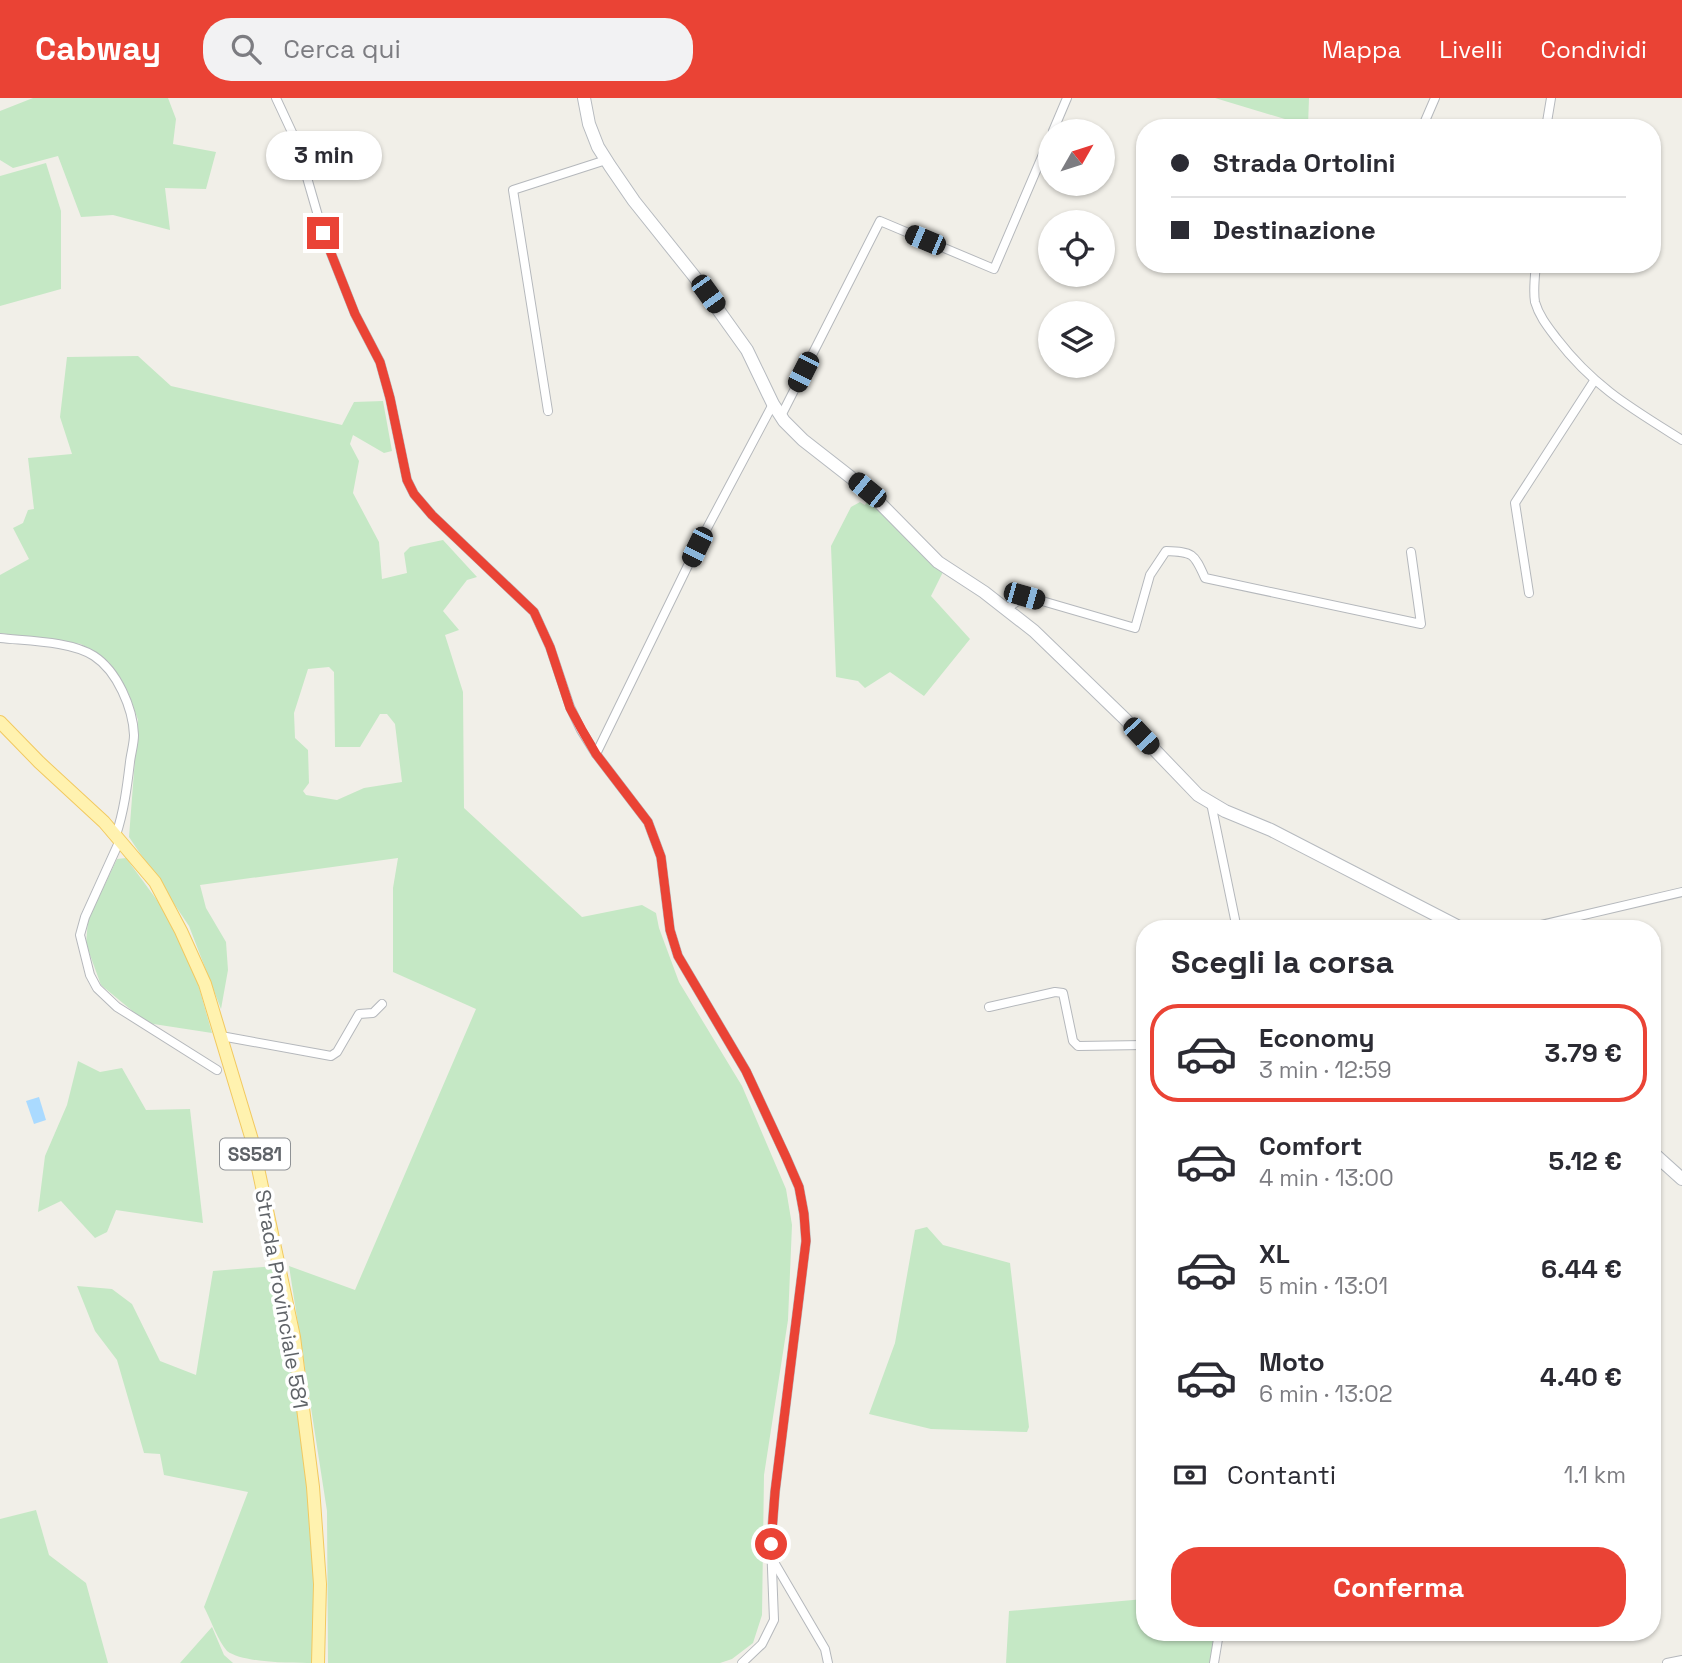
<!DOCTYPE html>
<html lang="it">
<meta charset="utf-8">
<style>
body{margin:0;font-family:"Space Grotesk",sans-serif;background:#f2f2f3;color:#2b2b33;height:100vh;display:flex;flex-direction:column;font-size:26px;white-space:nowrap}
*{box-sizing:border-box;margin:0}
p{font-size:23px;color:#7c7c81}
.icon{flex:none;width:38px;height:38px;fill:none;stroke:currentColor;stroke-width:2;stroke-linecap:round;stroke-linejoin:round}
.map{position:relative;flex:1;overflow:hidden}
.sheet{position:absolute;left:1136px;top:822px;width:525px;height:721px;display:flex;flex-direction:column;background:#fff;border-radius:28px;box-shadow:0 2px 5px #0004}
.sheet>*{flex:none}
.guide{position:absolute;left:1136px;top:21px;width:525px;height:154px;border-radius:28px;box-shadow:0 2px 5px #0004;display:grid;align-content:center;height:154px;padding:0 35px;background:#fff}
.needle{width:46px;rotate:51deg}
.tools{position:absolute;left:1038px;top:21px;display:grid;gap:14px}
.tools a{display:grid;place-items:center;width:77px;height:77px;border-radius:50%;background:#fff;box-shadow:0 2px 5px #0004;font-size:35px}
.end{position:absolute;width:32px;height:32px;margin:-16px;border:9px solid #ea4335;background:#fff;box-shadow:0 0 0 4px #fff}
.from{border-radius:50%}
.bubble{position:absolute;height:49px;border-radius:24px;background:#fff;box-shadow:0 2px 5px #0004;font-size:23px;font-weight:800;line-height:49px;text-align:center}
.car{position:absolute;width:21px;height:42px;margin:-21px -10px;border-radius:9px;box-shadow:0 0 5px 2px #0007;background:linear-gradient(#222 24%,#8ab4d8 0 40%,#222 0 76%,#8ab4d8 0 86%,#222 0)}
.guide b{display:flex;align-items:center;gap:24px;height:66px;font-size:26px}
.guide b+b{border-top:2px solid #e1e1e2}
.guide i{width:18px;height:18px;background:#2b2b33}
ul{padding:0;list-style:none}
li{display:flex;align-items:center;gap:21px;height:98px;margin:0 14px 10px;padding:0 21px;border:4px solid transparent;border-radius:28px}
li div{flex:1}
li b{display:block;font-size:26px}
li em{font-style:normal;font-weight:800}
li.active{border-color:#ea4335}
li>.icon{width:63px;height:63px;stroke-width:1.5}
h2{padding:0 35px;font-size:32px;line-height:84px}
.pay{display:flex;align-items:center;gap:18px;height:77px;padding:0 35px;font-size:26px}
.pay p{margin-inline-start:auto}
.cta{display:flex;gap:14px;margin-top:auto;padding:14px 35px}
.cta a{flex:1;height:80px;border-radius:28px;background:#ea4335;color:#fff;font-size:28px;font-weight:800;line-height:80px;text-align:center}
header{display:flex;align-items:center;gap:42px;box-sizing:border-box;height:98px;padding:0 35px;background:#ea4335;color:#fff}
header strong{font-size:33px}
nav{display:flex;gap:38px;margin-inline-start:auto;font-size:24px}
.search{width:490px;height:63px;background:#f2f2f3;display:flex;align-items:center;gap:18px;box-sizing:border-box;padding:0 24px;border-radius:28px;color:#7c7c81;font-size:26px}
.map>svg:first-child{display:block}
.green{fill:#c5e8c5;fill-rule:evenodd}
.water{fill:#aadaff}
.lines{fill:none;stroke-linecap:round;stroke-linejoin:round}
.street-casing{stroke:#b5b8bc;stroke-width:10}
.secondary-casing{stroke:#b6babf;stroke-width:14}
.primary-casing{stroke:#f2c960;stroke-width:14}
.street{stroke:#fff;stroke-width:8}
.secondary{stroke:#fff;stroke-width:12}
.primary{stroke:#fff2af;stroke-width:12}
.route{stroke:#ea4335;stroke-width:9}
.labels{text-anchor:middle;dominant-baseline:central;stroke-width:7;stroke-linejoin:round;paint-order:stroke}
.shield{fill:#fff;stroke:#8f9295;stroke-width:2}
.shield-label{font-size:19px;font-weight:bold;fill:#5f6368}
.street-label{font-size:21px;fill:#5f6368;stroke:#fff}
</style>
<header>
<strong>Cabway</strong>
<div class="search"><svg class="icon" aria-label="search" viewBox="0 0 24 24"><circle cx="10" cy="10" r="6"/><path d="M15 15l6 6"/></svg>Cerca qui</div>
<nav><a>Mappa</a><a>Livelli</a><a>Condividi</a></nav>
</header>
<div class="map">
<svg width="1682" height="1565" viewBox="0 0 1682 1565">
<rect width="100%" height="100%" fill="#f1efe8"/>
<g class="green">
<polygon points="33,0 168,0 176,21 173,46 216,54 206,91 165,90 170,132 113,117 81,119 58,58 13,70 0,62 0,13"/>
<polygon points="1215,0 1309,0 1308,28"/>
<polygon points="46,65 61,113 61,191 0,208 0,78"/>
<path d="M138,258l33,30 171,39 12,-23 29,-1 9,50 -8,2 -31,-18 -3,9 9,17 -6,32 26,49 3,37 25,-6 -3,-20 6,-6 33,-7 34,37 -10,3 -24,31 16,19 -14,5 18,57 1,116 118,109 60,-12 14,8 3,15 20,54 63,104 44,103 6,36 -4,95 -24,155 -2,140 -9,28 -21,16 -12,4h-392l-1,-152 -38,-245 66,24 121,-281 -83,-37v-84l5,-30 -198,27 6,23 20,34 2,28 -7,39 -32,-83 -60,-89 9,-117 -10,-28 -19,-30 -28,-18 -81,-11v-58l29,-16 -16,-31 10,-5 5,-13 6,-1 -6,-51 44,-4 -12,-37 7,-60zM329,569l5,5 1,75h25l20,-33h7l8,10 7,58 -38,6 -27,12 -31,-5 -3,-4 6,-8 -1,-33 -13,-12 -1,-25 14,-44z"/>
<polygon points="869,401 943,474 931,498 970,541 924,598 890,574 865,590 858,583 836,579 831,448 851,409 860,404 865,407"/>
<polygon points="126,760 165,813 194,872 212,935 147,925 101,887 86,846 88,822 117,761"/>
<polygon points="78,963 100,974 122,970 146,1012 190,1011 203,1125 116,1112 107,1134 95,1140 61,1103 38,1114 45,1058 67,1007"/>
<polygon points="927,1129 943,1147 1010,1165 1029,1329 1027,1334 931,1331 869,1316 895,1245 915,1132"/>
<path d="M275,1168l25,147 15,115 -2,135c-22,0 -70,0 -86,-12 -10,-12 -16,-31 -23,-44l44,-115 -84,-17 -4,-21 -16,-1 -27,-93 -22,-29 -18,-45 35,3 20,15 28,57 36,14 17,-104z"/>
<polygon points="36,1412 49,1457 86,1485 108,1565 0,1565 0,1421"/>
<polygon points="1144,1501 1144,1535 1217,1535 1211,1565 1006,1565 1009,1513"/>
<polygon points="212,1529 224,1557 233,1565 180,1565"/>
</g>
<polygon class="water" points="39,999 46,1022 34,1026 26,1003"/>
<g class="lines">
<g class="street-casing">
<g id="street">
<polyline points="276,0 297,45 323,135 355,216 380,264 390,300 407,382 414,396 432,417 534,514 550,549 570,609 581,632 596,656 648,724 661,759 670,832 678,858 746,973 786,1059 799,1089 804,1116 806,1143 775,1394 771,1445 774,1522 762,1546 742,1565"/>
<polyline points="1422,30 1435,0"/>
<polyline points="1546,30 1551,0"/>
<polyline points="1053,33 1067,0"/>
<path d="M1536,166c-1,12 -3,26 -1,38 4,14 13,25 22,37 37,48 74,69 125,101"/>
<polyline points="1350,168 1352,166"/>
<polyline points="548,313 513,92 606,62"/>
<polyline points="781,318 880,123 994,171 1050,40"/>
<polyline points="1529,495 1515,405 1594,283"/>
<path d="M1006,511l19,-13 110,32 15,-53 16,-24c27,1 28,2 39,27l216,46 -10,-72"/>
<path d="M0,540c27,3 71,3 94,18 23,15 39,52 40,79 0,9 -3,18 -4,27 -3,25 -6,49 -14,73"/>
<polyline points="596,656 697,449 773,306"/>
<polyline points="1211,705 1237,831"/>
<polyline points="120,742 85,819 80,837 90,877 97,890 117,909 217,972"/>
<polyline points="1524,831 1682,794"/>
<polyline points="989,909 1055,894 1063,895 1073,943 1078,948 1144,947"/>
<polyline points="221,938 331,958 337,954 359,916 373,915 382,906"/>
<polyline points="774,1464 825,1551 828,1565"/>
<polyline points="1214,1565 1219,1535"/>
<polyline points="1667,1565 1682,1562"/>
</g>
</g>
<g class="secondary-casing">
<g id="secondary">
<polyline points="584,0 589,26 598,49 610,68 634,103 694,178 747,252 773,306 784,323 803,342 867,392 938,464 984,494 1034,533 1124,620 1198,697 1225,713 1271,732 1463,831"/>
<polyline points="1652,1054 1682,1081"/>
</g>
</g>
<g class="primary-casing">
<polyline id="primary" points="0,624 39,664 104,724 155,784 181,833 205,886 252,1042 294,1239 313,1389 320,1486 318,1565"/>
</g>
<use href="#street" class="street"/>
<use href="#secondary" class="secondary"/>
<use href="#primary" class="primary"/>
</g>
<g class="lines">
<polyline class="route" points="323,135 355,216 380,264 390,300 407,382 414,396 432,417 534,514 550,549 570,610 582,632 596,656 648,724 661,759 670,832 678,858 746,973 786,1059 799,1089 804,1116 806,1143 775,1394 771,1446"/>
</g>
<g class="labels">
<rect class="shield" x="220" y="1040.5" width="70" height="31" rx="5"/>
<g class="shield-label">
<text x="255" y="1056">SS581</text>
</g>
<g class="street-label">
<text transform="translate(282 1201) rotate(80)">Strada Provinciale 581</text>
</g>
</g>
</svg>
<div class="tools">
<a><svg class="needle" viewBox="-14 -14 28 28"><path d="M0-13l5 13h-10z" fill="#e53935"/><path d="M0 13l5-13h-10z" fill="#7c7c81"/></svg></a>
<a><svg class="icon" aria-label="locate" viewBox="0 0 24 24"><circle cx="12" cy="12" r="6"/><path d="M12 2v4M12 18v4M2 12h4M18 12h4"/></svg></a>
<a><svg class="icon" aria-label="layers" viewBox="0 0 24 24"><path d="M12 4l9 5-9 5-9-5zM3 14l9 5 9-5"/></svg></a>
</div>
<i class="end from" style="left:771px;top:1446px"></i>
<i class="end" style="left:323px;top:135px"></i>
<div class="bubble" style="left:266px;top:33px;width:116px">3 min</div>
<i class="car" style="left:925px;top:142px;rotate:293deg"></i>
<i class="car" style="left:708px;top:196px;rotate:144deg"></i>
<i class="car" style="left:803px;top:274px;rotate:207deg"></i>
<i class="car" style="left:867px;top:392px;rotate:309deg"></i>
<i class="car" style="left:697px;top:449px;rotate:206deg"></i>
<i class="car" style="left:1024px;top:498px;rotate:106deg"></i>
<i class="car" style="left:1141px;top:638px;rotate:137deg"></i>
<div class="guide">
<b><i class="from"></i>Strada Ortolini</b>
<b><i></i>Destinazione</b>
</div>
<section class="sheet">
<h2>Scegli la corsa</h2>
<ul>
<li class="active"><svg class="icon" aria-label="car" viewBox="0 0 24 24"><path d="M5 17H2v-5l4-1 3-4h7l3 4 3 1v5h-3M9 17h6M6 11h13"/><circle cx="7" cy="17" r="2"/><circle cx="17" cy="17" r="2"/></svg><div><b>Economy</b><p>3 min · 12:59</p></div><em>3.79 €</em></li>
<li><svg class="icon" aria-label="car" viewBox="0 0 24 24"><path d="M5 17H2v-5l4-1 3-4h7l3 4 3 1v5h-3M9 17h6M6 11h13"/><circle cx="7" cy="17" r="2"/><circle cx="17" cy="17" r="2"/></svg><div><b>Comfort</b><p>4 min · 13:00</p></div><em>5.12 €</em></li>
<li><svg class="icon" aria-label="car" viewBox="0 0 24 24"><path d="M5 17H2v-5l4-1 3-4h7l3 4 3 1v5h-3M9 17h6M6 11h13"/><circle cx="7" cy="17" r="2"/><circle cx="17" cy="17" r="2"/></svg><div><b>XL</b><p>5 min · 13:01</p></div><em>6.44 €</em></li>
<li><svg class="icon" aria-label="car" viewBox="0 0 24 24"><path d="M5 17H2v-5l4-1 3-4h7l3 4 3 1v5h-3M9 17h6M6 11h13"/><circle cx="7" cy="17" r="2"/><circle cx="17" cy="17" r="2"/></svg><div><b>Moto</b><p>6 min · 13:02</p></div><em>4.40 €</em></li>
</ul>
<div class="pay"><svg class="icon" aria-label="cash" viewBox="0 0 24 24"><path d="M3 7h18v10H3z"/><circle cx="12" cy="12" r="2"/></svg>Contanti<p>1.1 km</p></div>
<div class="cta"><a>Conferma</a></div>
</section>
</div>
